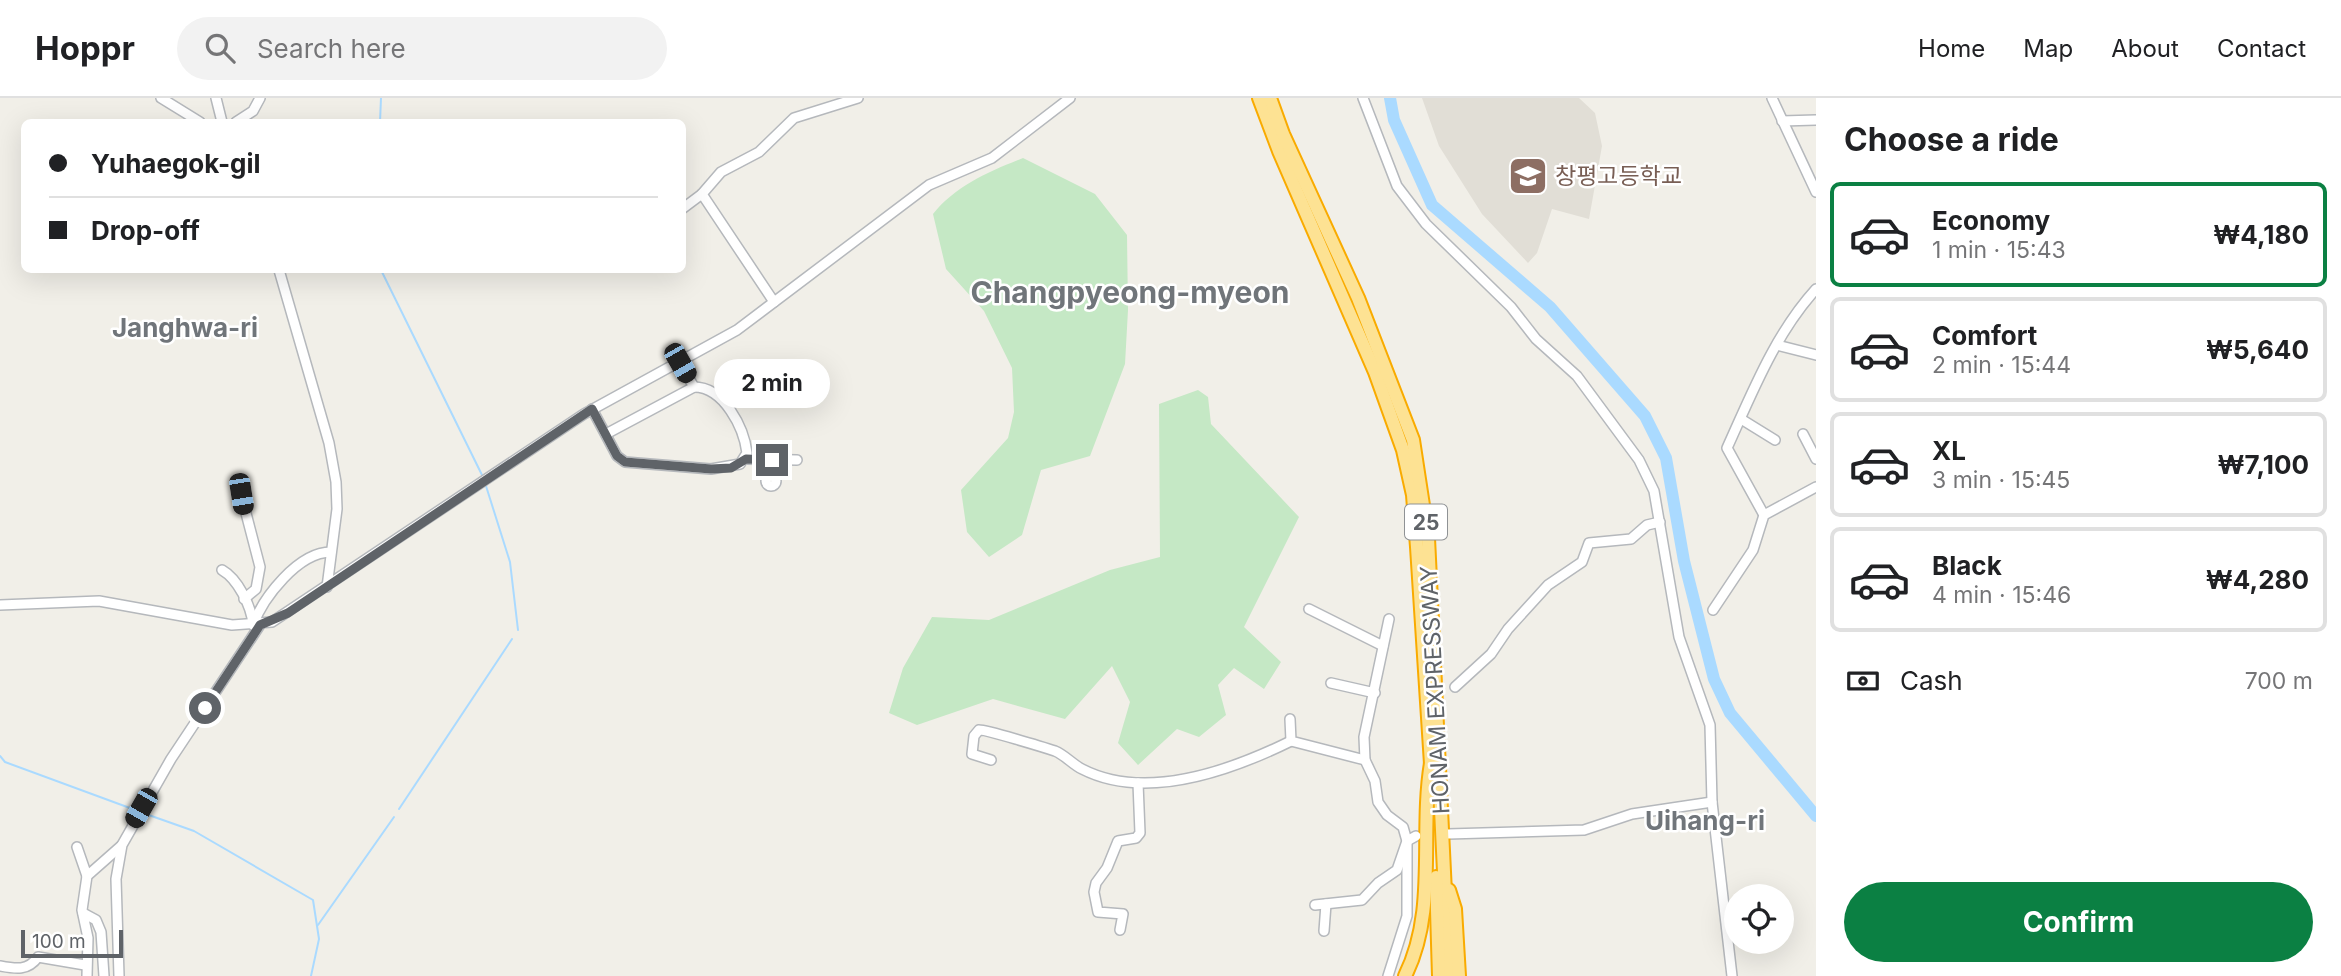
<!DOCTYPE html>
<meta charset="utf-8">
<style>
body{margin:0;font-family:Inter,"Noto Sans KR",sans-serif;background:#f2f2f2;color:#202124;height:100vh;display:flex;flex-direction:column;font-size:26px;white-space:nowrap}
*{box-sizing:border-box;margin:0}
p{font-size:23px;color:#757577}
.icon{flex:none;width:38px;height:38px;fill:none;stroke:currentColor;stroke-width:2;stroke-linecap:round;stroke-linejoin:round}
.map{position:relative;flex:1;overflow:hidden}
.details{display:flex;flex-direction:column;background:#fff;width:525px}
.details>*{flex:none}
.banner{position:absolute;left:21px;top:21px;width:665px;height:154px;border-radius:10px;box-shadow:0 7px 28px #0002;display:grid;align-content:center;height:154px;padding:0 28px;background:#fff}
.tools{position:absolute;left:1724px;top:786px;display:grid;gap:14px}
.tools a{display:grid;place-items:center;width:70px;height:70px;border-radius:50%;background:#fff;box-shadow:0 7px 28px #0002;font-size:35px}
.scale{position:absolute;left:21px;bottom:18px;width:102px;box-sizing:border-box;padding-left:7px;border:4px solid #5f6368;border-top:0;font-size:19px;line-height:24px;white-space:nowrap;color:#5f6368;-webkit-text-stroke:5px #fff;paint-order:stroke}
.end{position:absolute;width:32px;height:32px;margin:-16px;border:9px solid #5f6368;background:#fff;box-shadow:0 0 0 4px #fff}
.from{border-radius:50%}
.bubble{position:absolute;height:49px;border-radius:24px;background:#fff;box-shadow:0 7px 28px #0002;font-size:23px;font-weight:700;line-height:49px;text-align:center}
.car{position:absolute;width:21px;height:42px;margin:-21px -10px;border-radius:9px;box-shadow:0 0 5px 2px #0007;background:linear-gradient(#222 24%,#8ab4d8 0 40%,#222 0 76%,#8ab4d8 0 86%,#222 0)}
.banner b{display:flex;align-items:center;gap:24px;height:66px;font-size:26px}
.banner b+b{border-top:2px solid #e0e0e0}
.banner i{width:18px;height:18px;background:#202124}
ul{padding:0;list-style:none}
li{display:flex;align-items:center;gap:21px;height:105px;margin:0 14px 10px;padding:0 14px;border:4px solid #e0e0e0;border-radius:10px}
li div{flex:1}
li b{display:block;font-size:26px}
li em{font-style:normal;font-weight:700}
li.on{border-color:#0b8043}
li>.icon{width:63px;height:63px;stroke-width:1.5}
h2{padding:0 28px;font-size:32px;line-height:84px}
.pay{display:flex;align-items:center;gap:18px;height:77px;padding:0 28px;font-size:26px}
.pay p{margin-inline-start:auto}
.action{display:flex;gap:14px;margin-top:auto;padding:14px 28px}
.action a{flex:1;height:80px;border-radius:42px;background:#0b8043;color:#fff;font-size:28px;font-weight:700;line-height:80px;text-align:center}
header{display:flex;align-items:center;gap:42px;box-sizing:border-box;height:98px;padding:0 35px;background:#fff;border-bottom:2px solid #e0e0e0}
header strong{font-size:33px}
nav{display:flex;gap:38px;margin-inline-start:auto;font-size:24px}
.search{width:490px;height:63px;background:#f2f2f2;display:flex;align-items:center;gap:18px;box-sizing:border-box;padding:0 24px;border-radius:38px;color:#757577;font-size:26px}
main{display:flex;flex:1;min-height:0}
.map>svg:first-child{display:block}
.education{fill:#e1ded6}
.green{fill:#c5e8c5}
.lines{fill:none;stroke-linecap:round;stroke-linejoin:round}
.stream{stroke:#aadaff;stroke-width:2}
.river{stroke:#aadaff;stroke-width:12}
.minor-casing{stroke:#b5b8bc;stroke-width:12}
.highway-casing{stroke:#f9ab00;stroke-width:16}
.minor{stroke:#fff;stroke-width:9}
.highway{stroke:#fde293;stroke-width:12}
.route{stroke:#5f6368;stroke-width:9}
.labels{text-anchor:middle;dominant-baseline:central;stroke-width:5;stroke-linejoin:round;paint-order:stroke}
.shield{fill:#fff;stroke:#8f9295;stroke-width:2}
.shield-label{font-size:21px;font-weight:bold;fill:#5f6368}
.education-label{font-size:23px;fill:#785e54;stroke:#fff;text-anchor:start}
.street-label{font-size:23px;fill:#5f6368;stroke:#fff}
.quarter-label{font-size:26px;font-weight:bold;fill:#70757a;stroke:#fff}
.district-label{font-size:30px;font-weight:bold;fill:#70757a;stroke:#fff}
</style>
<header>
<strong>Hoppr</strong>
<div class="search"><svg class="icon" aria-label="search" viewBox="0 0 24 24"><circle cx="10" cy="10" r="6"/><path d="M15 15l6 6"/></svg>Search here</div>
<nav><a>Home</a><a>Map</a><a>About</a><a>Contact</a></nav>
</header>
<main>
<div class="map">
<svg width="1816" height="878" viewBox="0 0 1816 878">
<rect width="100%" height="100%" fill="#f1efe8"/>
<polygon class="education" points="1422,0 1579,0 1595,15 1602,48 1589,121 1552,111 1537,155 1528,165 1482,116 1439,48"/>
<g class="green">
<path d="M1023,60l72,36 32,41 1,75 -3,54 -35,92 -49,14 -19,65 -33,22 -22,-25 -6,-42 47,-52 6,-26 -2,-44 -28,-57 -38,-42 -13,-55c22,-28 57,-43 90,-56z"/>
<polygon points="1198,292 1208,299 1211,326 1299,419 1244,529 1281,564 1264,591 1234,570 1218,587 1226,617 1199,639 1177,631 1138,667 1118,645 1130,604 1112,568 1065,621 993,601 917,627 889,615 903,570 932,519 989,522 1110,472 1160,459 1159,306"/>
</g>
<g class="lines">
<g class="stream">
<polyline points="380,24 381,0"/>
<polyline points="381,172 482,377"/>
<polyline points="486,388 510,464 518,532"/>
<polyline points="0,658 5,664 138,713"/>
<polyline points="399,711 512,541"/>
<polyline points="143,715 194,733 313,802 319,841 311,878"/>
<polyline points="318,827 394,719"/>
</g>
<polyline class="river" points="1390,0 1394,22 1432,107 1550,209 1645,318 1666,360 1684,463 1714,581 1730,615 1816,718"/>
<g class="minor-casing">
<g id="minor">
<polyline points="161,0 200,24"/>
<polyline points="216,0 222,24"/>
<polyline points="1363,0 1397,88 1426,126 1511,209 1536,241 1577,278 1639,362 1654,393 1679,539 1710,627 1712,704 1732,878"/>
<polyline points="1772,0 1816,94"/>
<polyline points="1782,23 1816,22"/>
<polyline points="236,24 253,13 260,0"/>
<polyline points="682,111 702,96"/>
<polyline points="279,172 329,345 336,384 337,411 327,489"/>
<polyline points="774,204 702,96 721,74 759,54 794,20 858,0"/>
<polyline points="1777,247 1816,257"/>
<path d="M592,311l25,47 8,6 86,7 29,-5 7,-11c-3,-25 -23,-66 -53,-66"/>
<polyline points="1741,321 1775,342"/>
<polyline points="606,336 694,289 680,265"/>
<polyline points="1803,336 1816,361"/>
<polyline points="746,361 797,362"/>
<circle cx="771" cy="383" r="5"/>
<polyline points="241,396 260,469 256,491 244,501"/>
<path d="M1764,417l-37,-67c25,-55 48,-114 89,-159"/>
<path d="M222,472c16,9 29,36 31,54"/>
<polyline points="0,507 99,503 232,527 272,524 584,316 737,232 929,87 992,60 1070,0"/>
<polyline points="1309,511 1383,548"/>
<polyline points="1713,512 1753,452 1764,417 1816,389"/>
<path d="M253,527c10,-27 45,-73 78,-73"/>
<polyline points="1331,585 1375,595"/>
<polyline points="1455,589 1491,556 1508,531 1548,487 1582,464 1589,445 1631,441 1647,427 1660,424"/>
<polyline points="1290,621 1291,643 1365,662"/>
<path d="M991,662l-19,-6 2,-18 5,-6c5,-1 67,18 76,21 10,4 17,13 27,18 64,33 150,1 209,-28"/>
<polyline points="1448,736 1584,732 1632,716 1712,704"/>
<polyline points="77,749 87,778"/>
<polyline points="1315,807 1362,802 1378,785 1397,772 1407,743 1416,738"/>
<polyline points="83,815 96,822 101,834 104,878"/>
<polyline points="1120,832 1123,816 1098,814 1094,794 1096,785 1107,770 1118,743 1136,740 1140,735 1138,685"/>
<polyline points="1324,833 1326,806"/>
<path d="M0,868c16,3 28,5 38,-9l47,8"/>
<polyline points="87,878 88,840 82,812 87,778 121,748"/>
<polyline points="119,878 116,781 122,747 171,661 260,527"/>
<polyline points="1388,878 1407,818 1407,743 1403,729 1387,717 1378,704 1375,683 1365,662 1364,639 1389,521"/>
</g>
</g>
<g class="highway-casing">
<g id="highway">
<polyline points="1259,0 1279,53 1375,274 1403,352 1413,397 1417,449 1431,666"/>
<polyline points="1270,0 1283,36 1358,200 1413,342 1428,440 1449,878"/>
<polyline points="1436,779 1439,878"/>
<polyline points="1449,792 1455,811 1459,878"/>
<path d="M1405,878c33,-66 14,-142 26,-213"/>
</g>
</g>
<use href="#minor" class="minor"/>
<use href="#highway" class="highway"/>
</g>
<g class="lines">
<polyline class="route" points="205,610 260,527 288,515 592,311 617,358 625,364 711,371 731,370 746,361 772,362"/>
</g>
<defs>
<g id="school-square" transform="scale(2.0125)"><rect x="-9" y="-9" width="18" height="18" rx="4" fill="#8d6e63" stroke="#fff"/><path d="M0-5L7-2L0 1L-7-2ZM-4 1L0 2.5L4 1V4Q0 6-4 4Z" fill="#fff"/></g>
</defs>
<g fill-rule="evenodd">
<use href="#school-square" x="1528" y="78"/>
</g>
<g class="labels">
<rect class="shield" x="1405" y="406.5" width="42" height="35" rx="5"/>
<g class="shield-label">
<text x="1426" y="424">25</text>
</g>
<g class="education-label">
<text x="1555" y="78">창평고등학교</text>
</g>
<g class="street-label">
<text transform="translate(1435 592) rotate(-93)">HONAM EXPRESSWAY</text>
</g>
<g class="quarter-label">
<text x="185" y="229">Janghwa-ri</text>
<text x="1705" y="722">Uihang-ri</text>
</g>
<g class="district-label">
<text x="1130" y="194">Changpyeong-myeon</text>
</g>
</g>
</svg>
<div class="tools">
<a><svg class="icon" aria-label="locate" viewBox="0 0 24 24"><circle cx="12" cy="12" r="6"/><path d="M12 2v4M12 18v4M2 12h4M18 12h4"/></svg></a>
</div>
<div class="scale">100 m</div>
<i class="end from" style="left:205px;top:610px"></i>
<i class="end" style="left:772px;top:362px"></i>
<div class="bubble" style="left:714px;top:261px;width:116px">2 min</div>
<i class="car" style="left:680px;top:265px;rotate:150deg"></i>
<i class="car" style="left:241px;top:396px;rotate:171deg"></i>
<i class="car" style="left:141px;top:710px;rotate:210deg"></i>
<div class="banner">
<b><i class="from"></i>Yuhaegok-gil</b>
<b><i></i>Drop-off</b>
</div>
</div>
<section class="details">
<h2>Choose a ride</h2>
<ul>
<li class="on"><svg class="icon" aria-label="car" viewBox="0 0 24 24"><path d="M5 17H2v-5l4-1 3-4h7l3 4 3 1v5h-3M9 17h6M6 11h13"/><circle cx="7" cy="17" r="2"/><circle cx="17" cy="17" r="2"/></svg><div><b>Economy</b><p>1 min · 15:43</p></div><em>₩4,180</em></li>
<li><svg class="icon" aria-label="car" viewBox="0 0 24 24"><path d="M5 17H2v-5l4-1 3-4h7l3 4 3 1v5h-3M9 17h6M6 11h13"/><circle cx="7" cy="17" r="2"/><circle cx="17" cy="17" r="2"/></svg><div><b>Comfort</b><p>2 min · 15:44</p></div><em>₩5,640</em></li>
<li><svg class="icon" aria-label="car" viewBox="0 0 24 24"><path d="M5 17H2v-5l4-1 3-4h7l3 4 3 1v5h-3M9 17h6M6 11h13"/><circle cx="7" cy="17" r="2"/><circle cx="17" cy="17" r="2"/></svg><div><b>XL</b><p>3 min · 15:45</p></div><em>₩7,100</em></li>
<li><svg class="icon" aria-label="car" viewBox="0 0 24 24"><path d="M5 17H2v-5l4-1 3-4h7l3 4 3 1v5h-3M9 17h6M6 11h13"/><circle cx="7" cy="17" r="2"/><circle cx="17" cy="17" r="2"/></svg><div><b>Black</b><p>4 min · 15:46</p></div><em>₩4,280</em></li>
</ul>
<div class="pay"><svg class="icon" aria-label="cash" viewBox="0 0 24 24"><path d="M3 7h18v10H3z"/><circle cx="12" cy="12" r="2"/></svg>Cash<p>700 m</p></div>
<div class="action"><a>Confirm</a></div>
</section>
</main>
